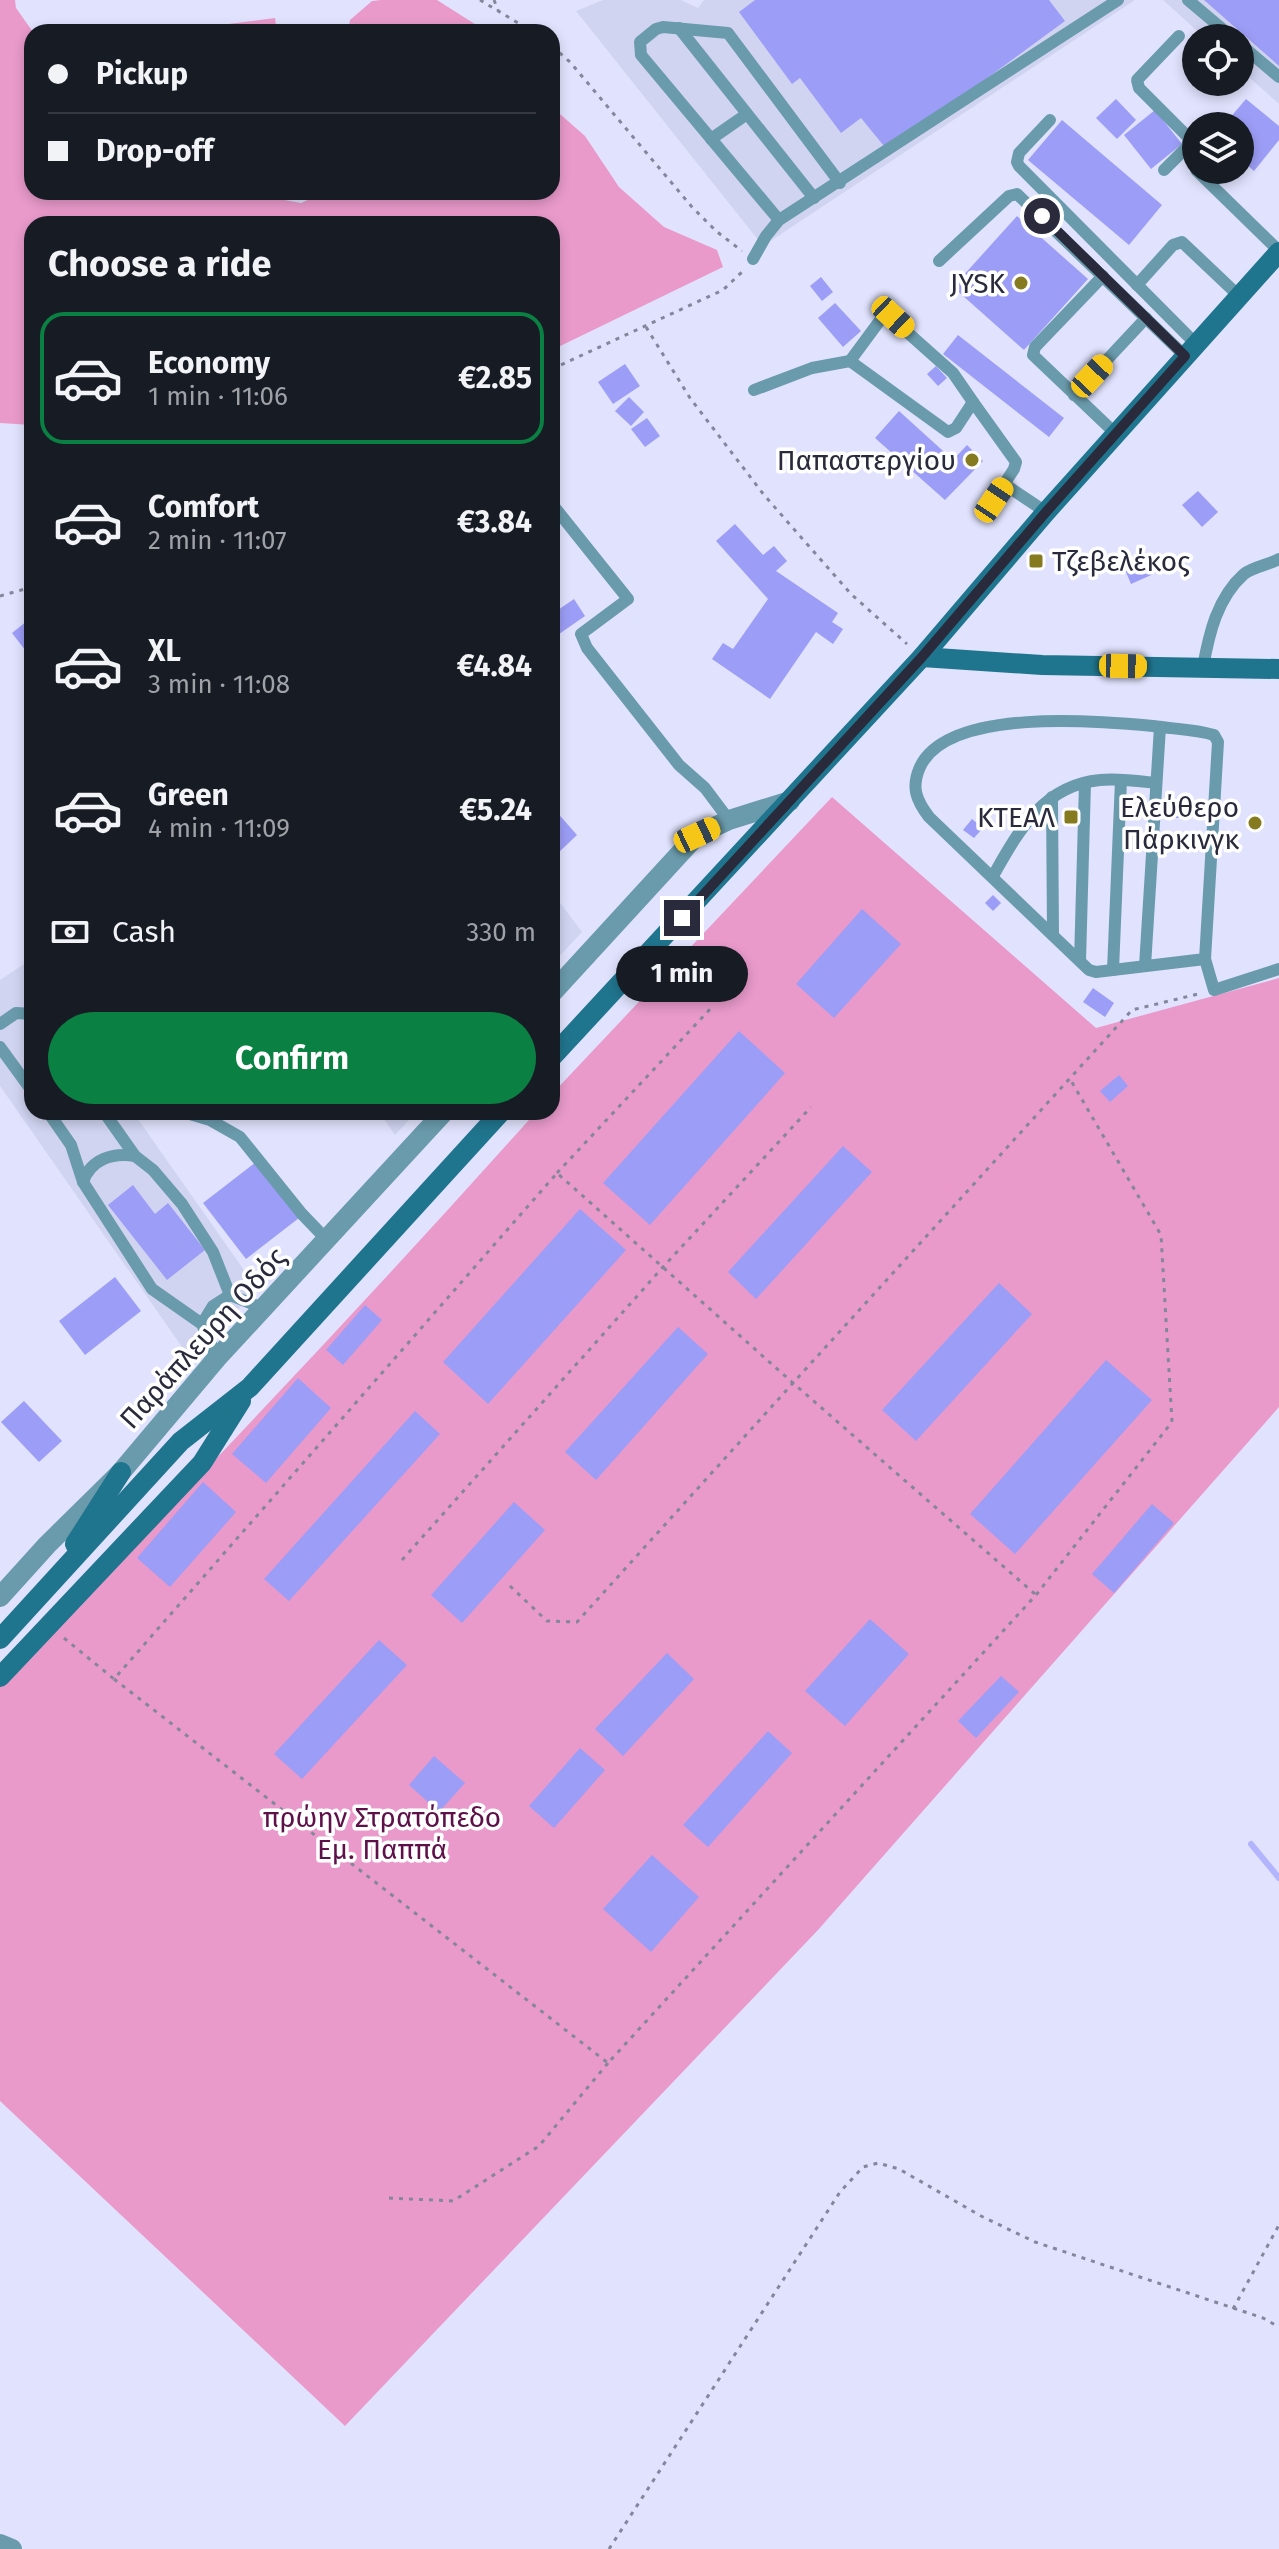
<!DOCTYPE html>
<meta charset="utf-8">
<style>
body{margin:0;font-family:"Fira Sans",sans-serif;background:#20242c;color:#f1f3f6;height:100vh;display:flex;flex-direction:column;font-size:30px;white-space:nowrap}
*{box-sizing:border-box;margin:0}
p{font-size:26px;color:#9ea1a6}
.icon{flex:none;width:44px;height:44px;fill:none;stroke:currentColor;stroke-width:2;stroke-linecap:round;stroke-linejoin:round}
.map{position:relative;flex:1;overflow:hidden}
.sheet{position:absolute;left:24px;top:216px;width:536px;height:904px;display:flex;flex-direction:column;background:#171b24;border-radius:24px;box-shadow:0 4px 12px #0003}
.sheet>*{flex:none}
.hud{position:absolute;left:24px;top:24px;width:536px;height:176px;border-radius:24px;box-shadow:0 4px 12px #0003;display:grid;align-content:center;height:176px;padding:0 24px;background:#171b24}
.controls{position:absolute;left:1182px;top:24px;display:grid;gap:16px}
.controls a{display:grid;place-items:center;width:72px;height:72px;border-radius:50%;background:#171b24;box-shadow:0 4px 12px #0003;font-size:40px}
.end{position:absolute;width:36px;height:36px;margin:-18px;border:10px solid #292a3b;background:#fff;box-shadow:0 0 0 4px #fff}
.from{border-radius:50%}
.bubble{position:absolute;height:56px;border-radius:28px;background:#171b24;box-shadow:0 4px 12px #0003;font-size:26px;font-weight:700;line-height:56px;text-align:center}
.car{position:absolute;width:24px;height:48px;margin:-24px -12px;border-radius:10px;box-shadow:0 0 6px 2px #0007;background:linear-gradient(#f5c518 24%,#345 0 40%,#f5c518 0 76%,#345 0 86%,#f5c518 0)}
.hud b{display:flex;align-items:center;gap:28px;height:76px;font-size:30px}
.hud b+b{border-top:2px solid #363941}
.hud i{width:20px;height:20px;background:#f1f3f6}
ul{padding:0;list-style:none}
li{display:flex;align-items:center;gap:24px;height:132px;margin:0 16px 12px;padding:0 8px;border:4px solid transparent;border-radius:24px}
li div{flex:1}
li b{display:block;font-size:30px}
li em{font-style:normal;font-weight:700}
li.current{border-color:#0b8043}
li>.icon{width:72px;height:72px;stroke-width:1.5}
h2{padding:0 24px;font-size:36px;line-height:96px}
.pay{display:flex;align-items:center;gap:20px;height:88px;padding:0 24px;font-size:30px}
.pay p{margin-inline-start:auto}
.cta{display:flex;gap:16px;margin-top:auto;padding:16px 24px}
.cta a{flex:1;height:92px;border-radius:48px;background:#0b8043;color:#fff;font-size:32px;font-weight:700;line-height:92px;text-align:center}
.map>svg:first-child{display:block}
.built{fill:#d1d4f1}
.green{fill:#e99acb}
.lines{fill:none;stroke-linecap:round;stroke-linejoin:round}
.stream{stroke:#b2b5fd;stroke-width:6}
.building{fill:#9c9df6}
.path{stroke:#84869c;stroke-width:3;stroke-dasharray:4 6;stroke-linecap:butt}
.service{stroke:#6a9bac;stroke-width:12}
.tertiary{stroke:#6a9bac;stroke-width:20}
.secondary{stroke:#20758e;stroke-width:20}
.route{stroke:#292a3b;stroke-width:10}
.poi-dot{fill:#857a1f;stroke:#fff;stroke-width:3}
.labels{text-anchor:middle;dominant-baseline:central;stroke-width:7;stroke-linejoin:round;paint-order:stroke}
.poi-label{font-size:28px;fill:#292a3b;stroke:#fff;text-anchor:end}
.street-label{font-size:28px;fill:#292a3b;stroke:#fff}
.park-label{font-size:28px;fill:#5e1049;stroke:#fff}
</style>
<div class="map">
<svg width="1279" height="2549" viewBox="0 0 1279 2549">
<rect width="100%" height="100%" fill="#e1e3fe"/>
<g class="built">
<polygon points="603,0 681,0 698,8 704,0 1135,0 763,246 576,11"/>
<polygon points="1163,0 1279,0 1279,104 1240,69 1240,38 1205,38"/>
<polygon points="552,892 582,932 552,964"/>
<polygon points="27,962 32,969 32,1112 133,1112 258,1290 189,1357 0,1086 0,980"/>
<polygon points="379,1112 416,1112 395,1135"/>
</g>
<g class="green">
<polygon points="0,0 15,0 16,8 33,32 32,192 272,192 274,198 301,203 325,192 552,192 552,107 585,136 619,187 664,227 717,250 723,267 552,350 552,224 32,224 32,425 0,423"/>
<polygon points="381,0 437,0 478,26 483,32 348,32 350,20 372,1"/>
<polygon points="275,18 277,32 226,32 228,24"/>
<path d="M832,797l264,231 183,-50v429l-461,523 -473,496 -345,-325v-418c182,-187 362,-376 536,-571h16v-18z"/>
</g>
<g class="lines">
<polyline class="stream" points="1251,1844 1279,1878"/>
</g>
<g class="building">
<polygon points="755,0 1049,0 1065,21 888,151 861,118 841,133 800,78 792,84 739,12"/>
<polygon points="1204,0 1279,0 1279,66"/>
<polygon points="1116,99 1136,120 1117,139 1096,118"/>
<polygon points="1246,99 1279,126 1279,140 1254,171 1240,159 1240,126 1223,126"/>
<polygon points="1155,110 1182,144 1151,169 1124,135"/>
<polygon points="1062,120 1162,205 1129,245 1028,160"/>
<polygon points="1017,216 1088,279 1024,350 953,287"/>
<polygon points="821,277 833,292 822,301 810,286"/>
<polygon points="835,303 861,331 843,347 818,318"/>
<polygon points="958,335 1064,418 1049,437 943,354"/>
<polygon points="625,364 640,386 613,404 598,382"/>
<polygon points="936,366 947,378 938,386 927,374"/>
<polygon points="629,397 644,412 631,426 615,411"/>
<polygon points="899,411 953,460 967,445 983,461 945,500 875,438"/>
<polygon points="647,418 660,436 645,447 631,429"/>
<polygon points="1198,491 1218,512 1202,527 1182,505"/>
<polygon points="735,524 763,555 774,546 787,561 776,571 838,613 832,622 843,629 833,644 816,632 770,699 712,659 723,643 733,649 768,599 716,541"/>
<polygon points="1151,554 1158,572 1131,584 1123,565"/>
<polygon points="574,599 585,616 552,639 552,614"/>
<polygon points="32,617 32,659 12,633"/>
<polygon points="1188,799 1188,818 1160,818 1160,800"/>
<polygon points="554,809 577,835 557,854 552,848"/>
<polygon points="972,819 983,828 974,838 963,830"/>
<polygon points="993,895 1001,903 993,911 985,903"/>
<polygon points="862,909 901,944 834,1018 796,984"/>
<polygon points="1093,988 1114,1003 1105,1017 1083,1002"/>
<polygon points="739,1031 785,1073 650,1225 603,1183"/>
<polygon points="1119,1075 1128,1086 1110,1102 1100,1091"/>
<polygon points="843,1146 872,1172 756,1299 728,1272"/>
<polygon points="256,1162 299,1218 246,1259 203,1203"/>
<polygon points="133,1185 155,1214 168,1203 205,1250 167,1280 108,1205"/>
<polygon points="580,1209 626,1250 488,1404 443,1362"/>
<polygon points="115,1277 141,1311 85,1355 59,1321"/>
<polygon points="999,1283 1032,1314 916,1441 882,1410"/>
<polygon points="365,1305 382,1320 343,1365 326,1350"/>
<polygon points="678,1327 708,1354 596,1480 565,1452"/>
<polygon points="1106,1360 1152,1400 1015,1554 970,1514"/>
<polygon points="298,1378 331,1408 266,1483 232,1454"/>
<polygon points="24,1401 62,1441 39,1462 1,1422"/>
<polygon points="415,1411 440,1434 289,1601 264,1579"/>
<polygon points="203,1482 236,1512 170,1587 137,1558"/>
<polygon points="514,1502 545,1530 462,1623 431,1595"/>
<polygon points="1152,1504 1174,1523 1114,1593 1092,1574"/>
<polygon points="870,1619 909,1654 845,1726 805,1691"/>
<polygon points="379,1640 407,1665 302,1779 274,1754"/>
<polygon points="667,1653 694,1679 623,1756 595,1729"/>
<polygon points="1001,1676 1019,1692 976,1738 958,1721"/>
<polygon points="768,1731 792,1753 708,1847 683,1825"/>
<polygon points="580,1748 605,1770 554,1828 529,1806"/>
<polygon points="434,1756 465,1783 439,1812 409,1785"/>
<polygon points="652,1855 699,1897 651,1952 603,1909"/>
</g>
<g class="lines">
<g class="path">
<polyline points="480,0 533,32"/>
<polyline points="494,0 498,10"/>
<polyline points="552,46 570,62 692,207 716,231 742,251"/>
<polyline points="646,327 690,398 764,495 851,594 907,644"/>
<polyline points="552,369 723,290 744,270"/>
<polyline points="0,596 32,587"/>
<polyline points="557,1173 712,1007"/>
<polyline points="402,1560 663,1267 811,1107"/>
<polyline points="510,1586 547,1621 577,1622 793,1383 1035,1594"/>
<polyline points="64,1638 114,1679 557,1173 793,1383 1132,1010 1198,994"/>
<polyline points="114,1679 608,2063 1036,1595 1172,1422 1161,1235 1070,1079"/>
<polyline points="389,2198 453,2201 539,2146 608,2063"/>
<polyline points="1233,2309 1279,2225"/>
<polyline points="609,2549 840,2192 863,2167 878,2163 899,2169 981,2216 1035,2242 1263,2318 1279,2327"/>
</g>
<g class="service">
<polyline points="1188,0 1233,38"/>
<polyline points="679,28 814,198"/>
<polyline points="1240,44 1279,77"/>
<polyline points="1050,120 1019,153 1017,162 1019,166 1196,344"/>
<polyline points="711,139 747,114"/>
<polyline points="1164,170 1187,147 1189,138 1139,88 1137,80 1179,36"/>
<polyline points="1196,170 1279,251"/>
<polyline points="779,220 641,55 640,42 656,29 663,27 728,33 840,183"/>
<polyline points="753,259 766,236 779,220 1118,0"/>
<polyline points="939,261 1009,196 1017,194 1185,356"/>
<polyline points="1103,276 1035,347 1033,355 1116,434"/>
<polyline points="1137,285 1173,245 1182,242 1239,296"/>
<polyline points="850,361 948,432 956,428 973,402 1016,462 1014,469 994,500"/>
<polyline points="754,390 812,368 850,361 881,319 889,316 953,373 973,402"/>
<polyline points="1074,395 1146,318"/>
<polyline points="1004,484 1046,512"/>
<polyline points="552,504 628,599 581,634 587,648 679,765 705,788 729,820"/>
<path d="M1203,667c6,-33 14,-69 41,-93 9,-7 24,-9 35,-15"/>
<polyline points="1052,797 1053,935"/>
<path d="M993,876c25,-44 50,-91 107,-96 18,-2 38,1 56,3"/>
<path d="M1205,959l-109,13 -7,-2 -160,-153c-13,-17 -18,-30 -9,-50 28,-60 179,-46 233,-41 20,3 42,3 61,9l4,7 -13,217 9,31 65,-21"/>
<polyline points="1080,961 1085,783"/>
<polyline points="1145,966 1160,727"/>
<polyline points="1113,970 1121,780"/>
<polyline points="0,1024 16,1013 32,1014"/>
<polyline points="0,1047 32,1091"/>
<polyline points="48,1112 71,1145 83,1182 152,1289 202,1324 217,1358"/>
<polyline points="104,1112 135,1156 153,1170 182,1204 213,1252 230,1295 265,1309"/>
<polyline points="183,1112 210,1120 240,1137 302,1214 327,1240"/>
<path d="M83,1182c7,-22 29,-30 52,-26"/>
<polyline points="202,1324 213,1306 230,1295"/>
</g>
<g class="tertiary">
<polyline points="552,993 697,835 729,820 790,801"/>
<polyline points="0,1597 47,1545 121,1472 217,1358 444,1112"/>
<polyline points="0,2544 12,2549"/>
</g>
<g class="secondary">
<polyline points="922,657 1042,665 1279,669"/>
<polyline points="552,1057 922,657 1046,512 1279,252"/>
<polyline points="75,1544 121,1472"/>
<polyline points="0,1639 181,1441 250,1387 501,1112"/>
<polyline points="0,1677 202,1463 241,1401"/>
</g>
</g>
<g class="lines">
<polyline class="route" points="682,918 922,657 1046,512 1185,356 1042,216"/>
</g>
<g class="poi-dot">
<circle cx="1021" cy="283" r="8"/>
<circle cx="972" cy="460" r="8"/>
<rect x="1028" y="553" width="16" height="16" rx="4"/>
<rect x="1063" y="809" width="16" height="16" rx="4"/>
<circle cx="1255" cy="823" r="8"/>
</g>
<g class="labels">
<g class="poi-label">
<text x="1005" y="283">JYSK</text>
<text x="956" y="460">Παπαστεργίου</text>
<text x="1052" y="561" text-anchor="start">Τζεβελέκος</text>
<text x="1239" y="807">Ελεύθερο<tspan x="1239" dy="32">Πάρκινγκ</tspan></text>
<text x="1055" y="817">ΚΤΕΑΛ</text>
</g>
<g class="street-label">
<text transform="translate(203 1338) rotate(-48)">Παράπλευρη Οδός</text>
</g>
<g class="park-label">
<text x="382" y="1817">πρώην Στρατόπεδο<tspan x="382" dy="32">Εμ. Παππά</tspan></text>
</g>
</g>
</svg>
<div class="controls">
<a><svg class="icon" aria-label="locate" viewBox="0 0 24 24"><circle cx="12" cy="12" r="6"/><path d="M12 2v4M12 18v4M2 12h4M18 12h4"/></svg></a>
<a><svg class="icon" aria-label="layers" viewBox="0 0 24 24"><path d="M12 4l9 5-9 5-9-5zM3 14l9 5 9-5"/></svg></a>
</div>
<i class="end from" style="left:1042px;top:216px"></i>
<i class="end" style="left:682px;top:918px"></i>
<div class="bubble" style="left:616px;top:946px;width:132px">1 min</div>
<i class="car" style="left:893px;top:317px;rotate:133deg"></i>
<i class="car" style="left:1092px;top:376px;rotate:43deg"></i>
<i class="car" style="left:994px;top:500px;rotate:34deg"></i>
<i class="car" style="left:1123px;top:666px;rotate:91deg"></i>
<i class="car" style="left:697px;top:835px;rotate:65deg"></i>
<div class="hud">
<b><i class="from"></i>Pickup</b>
<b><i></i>Drop-off</b>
</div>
<section class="sheet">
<h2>Choose a ride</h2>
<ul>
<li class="current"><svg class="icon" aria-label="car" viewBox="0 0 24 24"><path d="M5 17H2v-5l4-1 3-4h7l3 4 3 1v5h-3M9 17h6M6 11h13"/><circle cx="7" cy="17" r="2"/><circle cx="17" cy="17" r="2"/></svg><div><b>Economy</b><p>1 min · 11:06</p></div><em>€2.85</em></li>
<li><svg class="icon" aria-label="car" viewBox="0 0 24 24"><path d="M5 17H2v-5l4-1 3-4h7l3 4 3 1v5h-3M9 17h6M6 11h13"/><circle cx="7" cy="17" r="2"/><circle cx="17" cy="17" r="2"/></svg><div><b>Comfort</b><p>2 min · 11:07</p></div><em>€3.84</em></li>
<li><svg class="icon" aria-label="car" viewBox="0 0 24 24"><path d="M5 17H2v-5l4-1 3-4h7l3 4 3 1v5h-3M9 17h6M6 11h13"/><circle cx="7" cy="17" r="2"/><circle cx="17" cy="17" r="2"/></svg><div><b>XL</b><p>3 min · 11:08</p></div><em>€4.84</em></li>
<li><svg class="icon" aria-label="car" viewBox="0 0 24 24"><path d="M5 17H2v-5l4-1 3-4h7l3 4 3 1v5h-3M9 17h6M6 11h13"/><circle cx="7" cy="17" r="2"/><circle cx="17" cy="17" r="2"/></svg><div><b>Green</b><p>4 min · 11:09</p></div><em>€5.24</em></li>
</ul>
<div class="pay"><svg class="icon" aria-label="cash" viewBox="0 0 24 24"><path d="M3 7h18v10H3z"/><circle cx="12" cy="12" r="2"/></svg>Cash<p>330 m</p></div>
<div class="cta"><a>Confirm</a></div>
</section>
</div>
